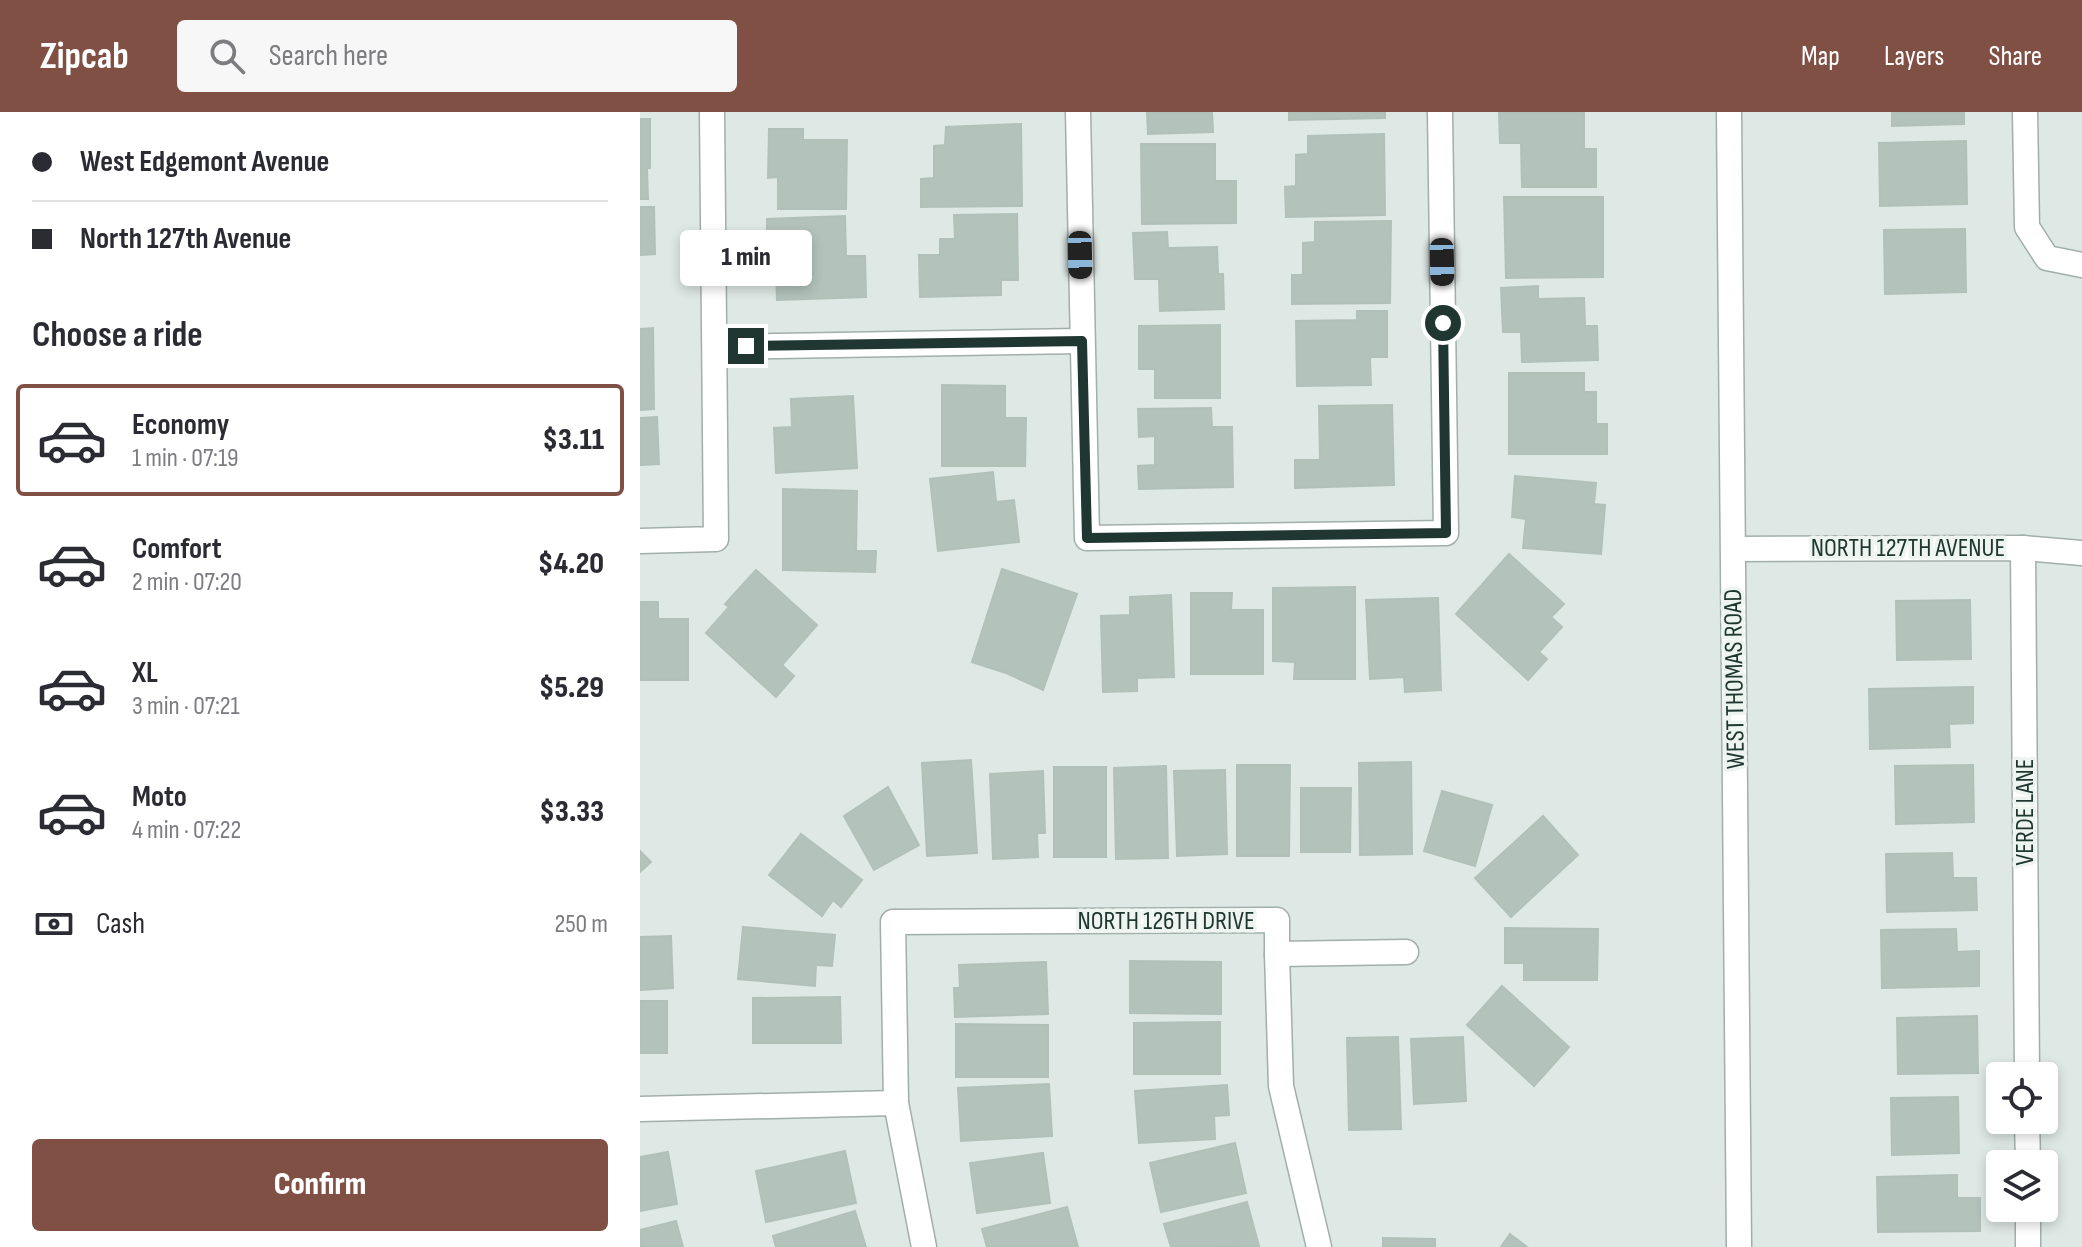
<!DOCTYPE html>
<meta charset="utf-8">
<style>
body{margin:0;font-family:"Sofia Sans Condensed",sans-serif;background:#f7f7f7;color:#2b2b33;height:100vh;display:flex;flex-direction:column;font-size:30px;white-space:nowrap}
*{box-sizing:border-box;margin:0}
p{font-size:26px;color:#7c7c81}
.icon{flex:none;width:44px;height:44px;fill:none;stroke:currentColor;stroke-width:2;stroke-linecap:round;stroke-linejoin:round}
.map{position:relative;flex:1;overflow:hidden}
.sheet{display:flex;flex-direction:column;background:#fff;width:640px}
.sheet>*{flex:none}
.top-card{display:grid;align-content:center;height:176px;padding:0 32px;background:#fff}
.fabs{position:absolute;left:1346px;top:950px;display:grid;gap:16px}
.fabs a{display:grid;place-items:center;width:72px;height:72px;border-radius:8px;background:#fff;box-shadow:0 4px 12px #0003;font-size:40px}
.end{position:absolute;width:36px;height:36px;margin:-18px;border:10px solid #203731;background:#fff;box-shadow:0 0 0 4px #fff}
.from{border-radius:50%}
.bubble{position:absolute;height:56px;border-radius:8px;background:#fff;box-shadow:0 4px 12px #0003;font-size:26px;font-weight:800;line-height:56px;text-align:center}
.car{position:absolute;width:24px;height:48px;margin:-24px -12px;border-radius:10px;box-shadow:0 0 6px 2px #0007;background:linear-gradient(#222 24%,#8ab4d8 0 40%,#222 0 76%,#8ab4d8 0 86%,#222 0)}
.top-card b{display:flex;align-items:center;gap:28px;height:76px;font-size:30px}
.top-card b+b{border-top:2px solid #e1e1e2}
.top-card i{width:20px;height:20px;background:#2b2b33}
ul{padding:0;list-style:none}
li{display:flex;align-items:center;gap:24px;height:112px;margin:0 16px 12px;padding:0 16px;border:4px solid transparent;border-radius:8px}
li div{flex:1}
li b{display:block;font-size:30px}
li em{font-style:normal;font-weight:800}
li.selected{border-color:#805045}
li>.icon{width:72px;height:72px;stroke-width:1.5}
h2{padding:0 32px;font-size:36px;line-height:96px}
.pay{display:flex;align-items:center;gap:20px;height:88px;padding:0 32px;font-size:30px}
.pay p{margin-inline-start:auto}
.button{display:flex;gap:16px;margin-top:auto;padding:16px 32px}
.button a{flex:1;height:92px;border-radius:8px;background:#805045;color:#fff;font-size:32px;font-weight:800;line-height:92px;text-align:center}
header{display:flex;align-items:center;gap:48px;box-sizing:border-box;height:112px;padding:0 40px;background:#805045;color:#fff}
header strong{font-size:38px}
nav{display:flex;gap:44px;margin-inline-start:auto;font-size:28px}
.search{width:560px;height:72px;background:#f7f7f7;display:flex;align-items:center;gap:20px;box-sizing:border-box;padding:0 28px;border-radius:8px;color:#7c7c81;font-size:30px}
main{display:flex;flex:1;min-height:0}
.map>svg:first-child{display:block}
.building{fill:#b3c3bc;stroke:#b1c1ba;stroke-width:2}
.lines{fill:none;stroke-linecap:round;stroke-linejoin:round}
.minor-casing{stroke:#a1afab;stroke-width:27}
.tertiary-casing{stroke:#a1afab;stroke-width:27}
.minor{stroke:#fff;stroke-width:24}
.tertiary{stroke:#fff;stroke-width:24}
.route{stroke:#203731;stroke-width:10}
.labels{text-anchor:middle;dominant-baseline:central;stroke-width:7;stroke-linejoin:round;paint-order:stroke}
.street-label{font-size:26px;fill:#203731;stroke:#eef5f1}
</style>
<header>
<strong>Zipcab</strong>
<div class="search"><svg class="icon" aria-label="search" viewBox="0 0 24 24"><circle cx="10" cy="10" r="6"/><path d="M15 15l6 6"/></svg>Search here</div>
<nav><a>Map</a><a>Layers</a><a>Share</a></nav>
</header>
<main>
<section class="sheet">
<div class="top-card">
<b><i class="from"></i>West Edgemont Avenue</b>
<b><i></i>North 127th Avenue</b>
</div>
<h2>Choose a ride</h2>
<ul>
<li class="selected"><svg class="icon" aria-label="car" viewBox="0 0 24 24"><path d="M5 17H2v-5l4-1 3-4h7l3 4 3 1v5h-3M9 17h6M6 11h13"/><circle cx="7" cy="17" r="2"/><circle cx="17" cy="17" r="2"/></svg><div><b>Economy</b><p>1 min · 07:19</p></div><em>$3.11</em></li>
<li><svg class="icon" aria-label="car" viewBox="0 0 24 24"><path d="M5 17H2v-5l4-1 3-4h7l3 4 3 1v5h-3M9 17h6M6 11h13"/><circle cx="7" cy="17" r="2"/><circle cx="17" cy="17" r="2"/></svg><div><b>Comfort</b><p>2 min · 07:20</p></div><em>$4.20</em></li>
<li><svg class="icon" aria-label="car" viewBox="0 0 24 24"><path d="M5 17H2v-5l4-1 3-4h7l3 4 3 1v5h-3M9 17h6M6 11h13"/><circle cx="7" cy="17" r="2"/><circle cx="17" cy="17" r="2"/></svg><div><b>XL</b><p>3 min · 07:21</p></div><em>$5.29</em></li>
<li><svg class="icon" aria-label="car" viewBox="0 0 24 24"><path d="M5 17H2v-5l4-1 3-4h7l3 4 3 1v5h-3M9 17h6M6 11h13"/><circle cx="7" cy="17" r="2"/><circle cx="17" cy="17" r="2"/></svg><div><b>Moto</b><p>4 min · 07:22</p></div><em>$3.33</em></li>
</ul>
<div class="pay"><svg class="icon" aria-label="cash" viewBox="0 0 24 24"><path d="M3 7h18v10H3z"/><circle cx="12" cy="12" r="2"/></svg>Cash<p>250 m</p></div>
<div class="button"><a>Confirm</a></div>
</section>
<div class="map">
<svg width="1442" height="1135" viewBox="0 0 1442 1135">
<rect width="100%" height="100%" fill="#dee8e4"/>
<g class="building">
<polygon points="507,0 572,0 573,20 508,22"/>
<polygon points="649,0 745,0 745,6 649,8"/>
<polygon points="859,0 944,0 944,37 956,37 956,75 882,75 881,31 860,31"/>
<polygon points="1252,0 1324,0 1324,12 1252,14"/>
<polygon points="0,7 10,7 10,56 7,56 8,87 0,87"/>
<polygon points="381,12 382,94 281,95 281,67 294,66 294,34 305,33 306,15"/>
<polygon points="129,17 163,17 163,28 207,28 206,97 138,97 138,65 128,66"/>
<polygon points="744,22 745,103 646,105 645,75 656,74 656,43 668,42 668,24"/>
<polygon points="1326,29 1327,92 1240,94 1239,31"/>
<polygon points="501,32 575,32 575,69 596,69 596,111 502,112"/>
<polygon points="864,85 963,85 963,165 866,166"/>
<polygon points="0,95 14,95 15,142 0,143"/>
<polygon points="377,102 378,168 361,168 361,183 280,185 279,143 300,143 300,127 315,127 314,103"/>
<polygon points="205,104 206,144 225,144 226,185 137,188 135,131 127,131 127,107"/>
<polygon points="751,109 750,191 652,192 652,163 663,163 663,131 675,130 675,110"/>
<polygon points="1325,117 1326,180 1245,182 1244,118"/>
<polygon points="527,120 528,136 577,135 578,162 583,162 584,197 520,199 519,167 495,167 493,121"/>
<polygon points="898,174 898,187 944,186 945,214 957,214 958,248 882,250 881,220 863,220 861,176"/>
<polygon points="717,199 747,199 747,245 730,245 731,273 657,274 656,209 717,208"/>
<polygon points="580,213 580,286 515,286 515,257 499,257 499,214"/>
<polygon points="13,216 14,297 0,298 0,217"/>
<polygon points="869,261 944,261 944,280 956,280 956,312 967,312 967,342 869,342"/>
<polygon points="302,273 365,274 365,306 386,306 385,354 302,354"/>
<polygon points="213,284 217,356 136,361 134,316 152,315 151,287"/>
<polygon points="752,293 754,373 655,376 655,348 680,348 679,294"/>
<polygon points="571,296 572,315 592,315 593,375 499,377 498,354 515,353 515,324 499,325 498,297"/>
<polygon points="17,305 19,352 0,353 0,306"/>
<polygon points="353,360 356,390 374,388 379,430 298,439 290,367"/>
<polygon points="875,364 956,371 954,392 965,393 961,442 883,436 886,407 872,405"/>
<polygon points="143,377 217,379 216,439 236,439 235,460 143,458"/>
<polygon points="869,442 924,492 911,505 922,515 899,540 907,547 888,568 816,502"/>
<polygon points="362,457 437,482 403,578 366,561 332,550"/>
<polygon points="116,458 177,513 142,553 154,564 136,585 66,521 89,495 85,492"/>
<polygon points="715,475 715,567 654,567 655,550 633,549 633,476"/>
<polygon points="551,481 592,481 591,498 623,498 623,562 551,562"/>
<polygon points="531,483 534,565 497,566 497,579 463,580 461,504 490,503 490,485"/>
<polygon points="798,486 801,578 765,580 764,565 730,567 726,488"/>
<polygon points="1330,488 1331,547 1257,548 1256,489"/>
<polygon points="0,490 18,490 18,507 48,507 48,568 0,568"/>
<polygon points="1333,575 1333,611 1309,612 1310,635 1230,637 1229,577"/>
<polygon points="331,648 337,741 287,744 282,651"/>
<polygon points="771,650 772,742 720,743 719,651"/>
<polygon points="597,653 650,653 649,744 597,744"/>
<polygon points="1333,653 1334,710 1256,712 1255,654"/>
<polygon points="526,654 528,746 476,747 474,656"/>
<rect x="414" y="655" width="52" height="90"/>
<polygon points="585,658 587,742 537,744 534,659"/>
<polygon points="403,659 405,721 397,721 398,745 353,747 350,662"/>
<polygon points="248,675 279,733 234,758 204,704"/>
<polygon points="661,676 711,676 710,740 661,740"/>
<polygon points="802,679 852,693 835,754 784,739"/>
<polygon points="903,704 938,743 871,805 835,766"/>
<polygon points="161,722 222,768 201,795 193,788 182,804 129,763"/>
<polygon points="0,739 11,750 0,760"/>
<polygon points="1312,741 1313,766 1336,766 1337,798 1247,800 1246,742"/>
<polygon points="103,815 195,823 192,854 176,853 175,874 98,867"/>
<polygon points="865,816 958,817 957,868 884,868 884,851 865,851"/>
<polygon points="1316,817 1317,840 1339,839 1339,874 1242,876 1241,818"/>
<polygon points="31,824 33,876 0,878 0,825"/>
<polygon points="490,849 581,850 581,902 490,901"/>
<polygon points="406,850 408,902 315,905 314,876 320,876 319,853"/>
<polygon points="862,874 929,935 894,974 827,913"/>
<polygon points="200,885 201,931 113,931 113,886"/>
<rect x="0" y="889" width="27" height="52"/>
<polygon points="1337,904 1338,961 1258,962 1257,906"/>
<polygon points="580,910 580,962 494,962 494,911"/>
<polygon points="316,912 408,913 408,965 316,965"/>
<polygon points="758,925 761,1017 709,1018 707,926"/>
<polygon points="823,925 826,989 774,992 771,927"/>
<polygon points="409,972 412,1024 321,1029 318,976"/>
<polygon points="587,973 589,1003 574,1004 575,1027 499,1031 495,979"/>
<polygon points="1318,985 1319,1041 1252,1043 1251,986"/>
<polygon points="595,1031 606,1081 521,1100 510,1051"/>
<polygon points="205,1039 216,1091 126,1110 116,1059"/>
<polygon points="28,1040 37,1092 0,1099 0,1045"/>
<polygon points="403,1041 410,1091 337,1101 330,1051"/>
<polygon points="1317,1063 1317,1086 1340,1086 1340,1119 1238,1120 1237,1065"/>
<polygon points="607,1090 619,1134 531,1135 524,1112"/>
<polygon points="427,1095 438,1135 347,1135 342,1117"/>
<polygon points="215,1099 226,1135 136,1135 133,1124"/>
<polygon points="36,1109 43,1135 0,1135 0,1118"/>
<polygon points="870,1122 887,1135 861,1135"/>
<polygon points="743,1126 795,1127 795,1135 743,1135"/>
</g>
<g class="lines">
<g class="minor-casing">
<g id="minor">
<polyline points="438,0 447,426 806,421 800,0"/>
<polyline points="1385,0 1387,115 1407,146 1442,153"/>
<polyline points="76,235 442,229"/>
<polyline points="0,429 76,427 72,0"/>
<polyline points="1383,436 1387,964"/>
<polyline points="1094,437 1383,436 1442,441"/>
<polyline points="637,842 641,974 679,1135"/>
<polyline points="0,997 256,991"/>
<polyline points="1387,1008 1388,1052"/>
<polyline points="1388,1096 1388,1135"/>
<polyline points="284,1135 256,991 253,810 637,808 637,842 766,840"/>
</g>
</g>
<g class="tertiary-casing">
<polyline id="tertiary" points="1089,0 1099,1135"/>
</g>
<use href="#minor" class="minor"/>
<use href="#tertiary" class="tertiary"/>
</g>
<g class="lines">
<polyline class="route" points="106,234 442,229 447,426 806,421 803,211"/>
</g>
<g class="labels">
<g class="street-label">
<text x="1268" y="436">NORTH 127TH AVENUE</text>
<text transform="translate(1095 567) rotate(-91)">WEST THOMAS ROAD</text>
<text transform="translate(1385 700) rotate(-90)">VERDE LANE</text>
<text x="526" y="809">NORTH 126TH DRIVE</text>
</g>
</g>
</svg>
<div class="fabs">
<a><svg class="icon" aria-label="locate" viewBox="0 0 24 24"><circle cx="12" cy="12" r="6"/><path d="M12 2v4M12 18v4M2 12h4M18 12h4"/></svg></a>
<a><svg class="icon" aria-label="layers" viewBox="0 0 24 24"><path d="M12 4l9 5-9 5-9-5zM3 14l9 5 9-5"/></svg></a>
</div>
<i class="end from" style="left:803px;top:211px"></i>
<i class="end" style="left:106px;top:234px"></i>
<div class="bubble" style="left:40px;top:118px;width:132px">1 min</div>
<i class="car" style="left:440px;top:143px;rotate:179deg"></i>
<i class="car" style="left:802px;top:150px;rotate:179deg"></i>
</div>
</main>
